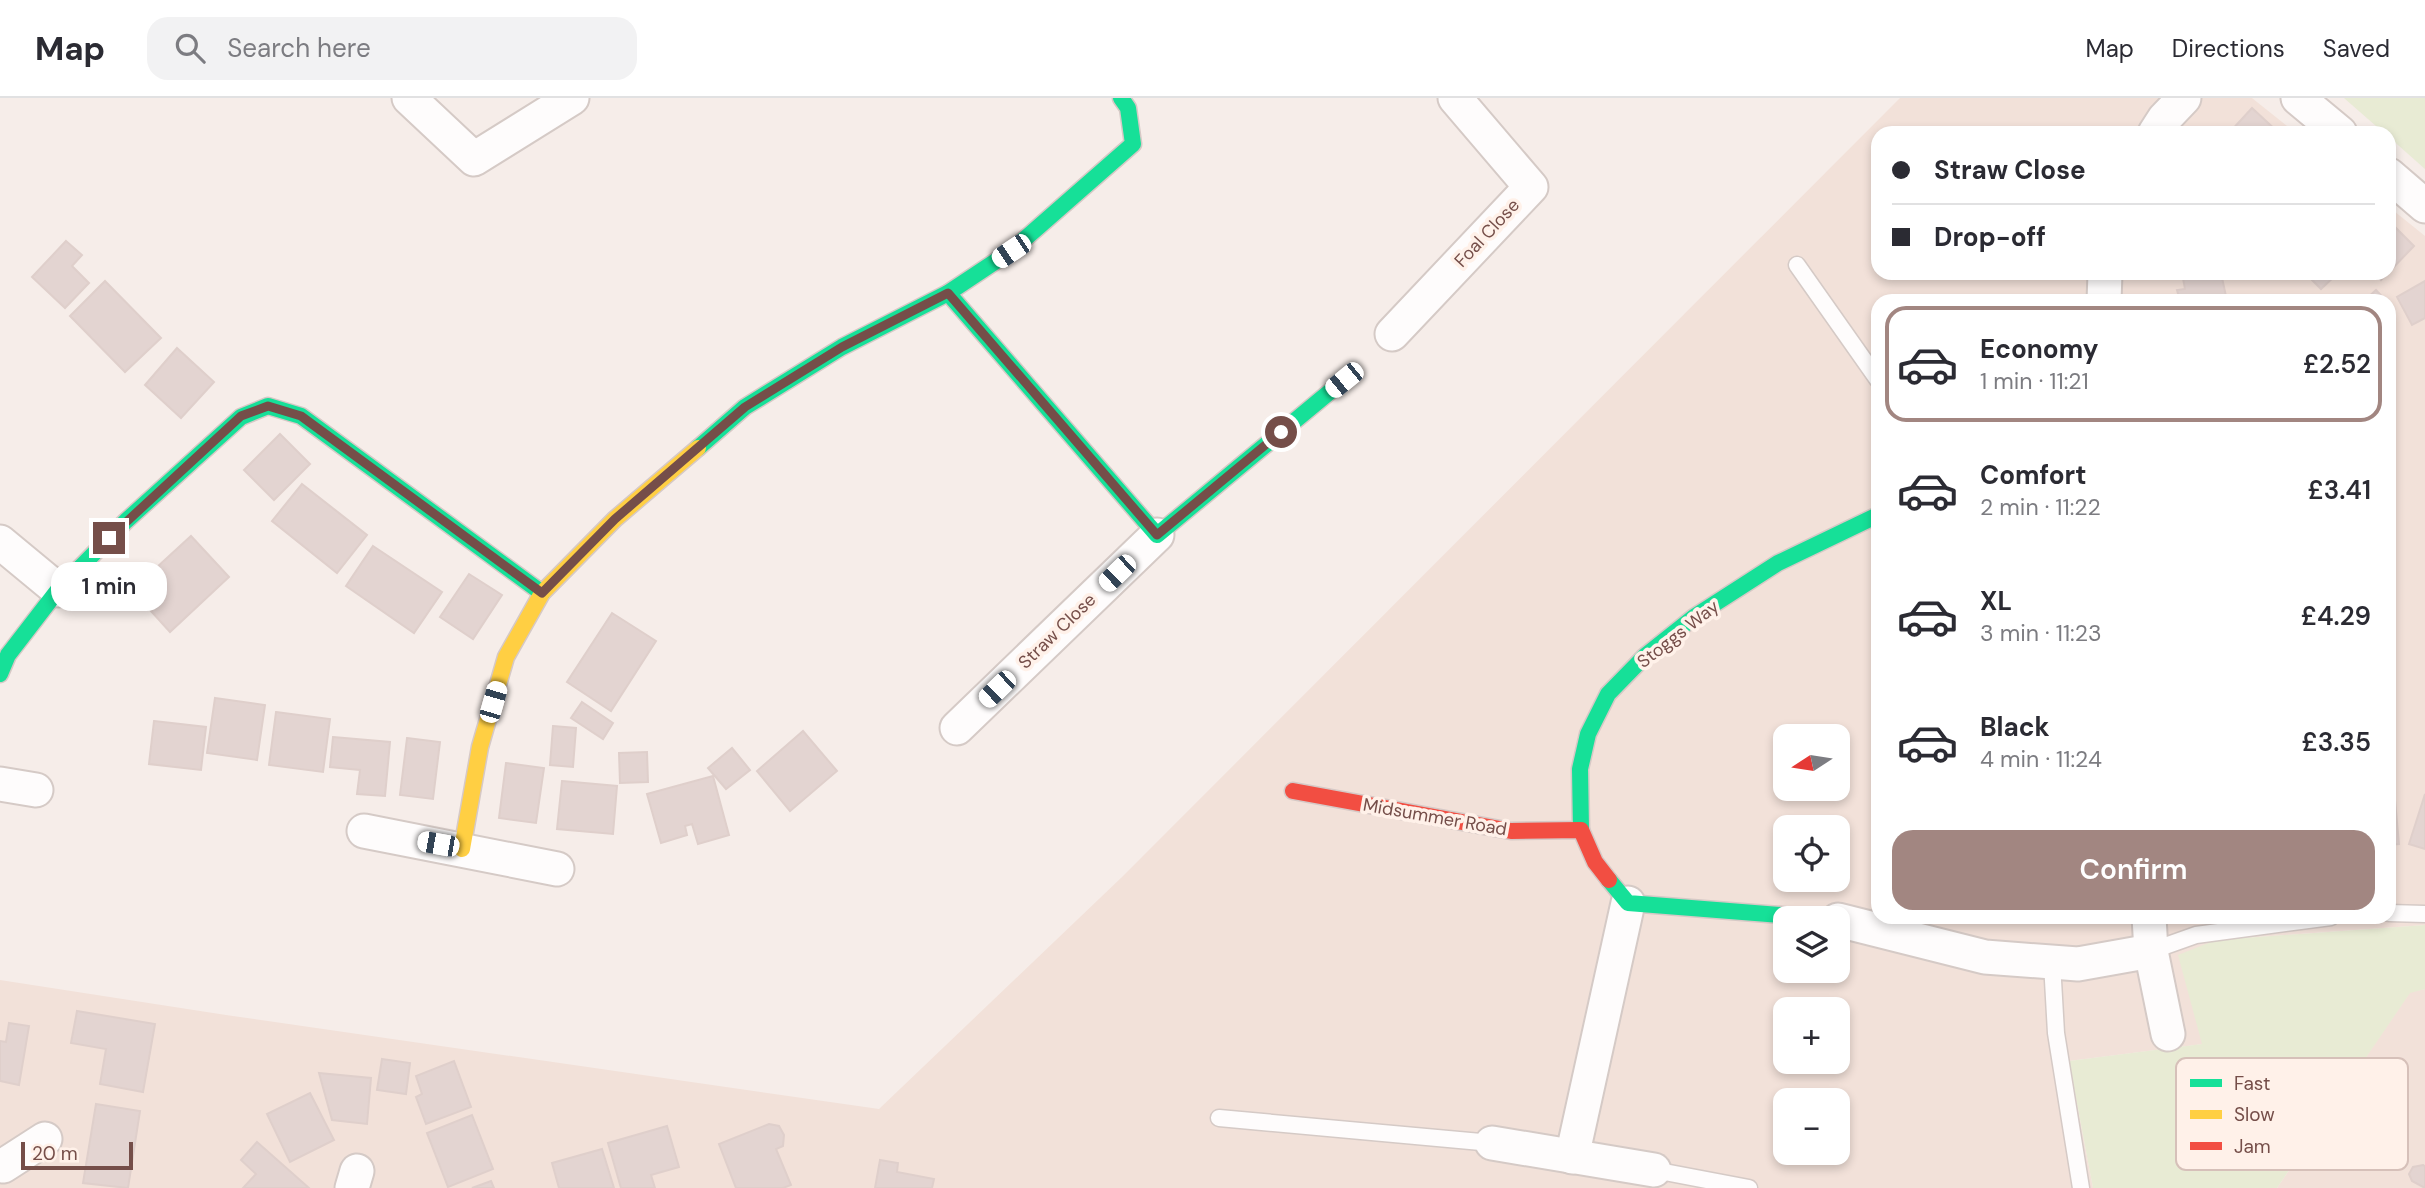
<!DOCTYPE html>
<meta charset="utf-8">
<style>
body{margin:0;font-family:"DM Sans",sans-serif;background:#f2f2f3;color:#2b2b33;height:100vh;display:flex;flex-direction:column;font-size:26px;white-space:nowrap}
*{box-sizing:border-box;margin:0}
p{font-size:23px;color:#7c7c81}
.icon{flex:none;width:38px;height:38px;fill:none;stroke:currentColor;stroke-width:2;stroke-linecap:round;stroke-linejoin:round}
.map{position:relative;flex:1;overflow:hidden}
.side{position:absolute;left:1871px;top:196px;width:525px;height:630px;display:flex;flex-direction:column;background:#fff;border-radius:21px;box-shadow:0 4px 10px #0003}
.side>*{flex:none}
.guide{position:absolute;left:1871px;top:28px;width:525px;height:154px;border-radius:21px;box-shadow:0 4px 10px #0003;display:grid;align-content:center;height:154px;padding:0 21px;background:#fff}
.needle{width:46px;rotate:258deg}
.controls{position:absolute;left:1773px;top:626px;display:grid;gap:14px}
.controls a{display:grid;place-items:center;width:77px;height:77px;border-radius:14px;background:#fff;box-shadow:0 4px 10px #0003;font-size:35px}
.scale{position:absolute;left:21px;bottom:18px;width:112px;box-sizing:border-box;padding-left:7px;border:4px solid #754e49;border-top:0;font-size:19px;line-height:24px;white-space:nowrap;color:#754e49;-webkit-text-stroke:5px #fff1e9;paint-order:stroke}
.end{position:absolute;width:32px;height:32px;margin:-16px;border:9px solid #754e49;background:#fff;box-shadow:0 0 0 4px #fff}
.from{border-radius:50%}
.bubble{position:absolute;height:49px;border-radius:21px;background:#fff;box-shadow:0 4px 10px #0003;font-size:23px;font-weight:600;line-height:49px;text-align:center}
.car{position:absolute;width:21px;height:42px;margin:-21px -10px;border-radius:9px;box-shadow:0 0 5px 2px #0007;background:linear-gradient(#fff 24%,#345 0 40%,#fff 0 76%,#345 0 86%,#fff 0)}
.guide b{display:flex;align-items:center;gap:24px;height:66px;font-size:26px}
.guide b+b{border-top:2px solid #e1e1e2}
.guide i{width:18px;height:18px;background:#2b2b33}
ul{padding:12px 0 0;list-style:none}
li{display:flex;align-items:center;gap:21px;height:116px;margin:0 14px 10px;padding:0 7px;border:4px solid transparent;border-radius:21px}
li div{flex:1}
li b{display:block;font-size:26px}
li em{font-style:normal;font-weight:600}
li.on{border-color:#a28681}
li>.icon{width:63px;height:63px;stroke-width:1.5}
.action{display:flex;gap:14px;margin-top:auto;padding:14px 21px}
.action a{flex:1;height:80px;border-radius:21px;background:#a28681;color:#fff;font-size:28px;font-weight:600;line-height:80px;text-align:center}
header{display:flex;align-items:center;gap:42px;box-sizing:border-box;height:98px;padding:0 35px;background:#fff;border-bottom:2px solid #e1e1e2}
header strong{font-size:33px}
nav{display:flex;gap:38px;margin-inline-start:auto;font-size:24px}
.search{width:490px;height:63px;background:#f2f2f3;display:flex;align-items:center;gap:18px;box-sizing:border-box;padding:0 24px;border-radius:21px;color:#7c7c81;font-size:26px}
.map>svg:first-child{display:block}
.residential{fill:#f2e1d9;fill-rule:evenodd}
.green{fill:#e8ebd4}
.building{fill:#e3d4d1;stroke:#dfcfcb;stroke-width:2}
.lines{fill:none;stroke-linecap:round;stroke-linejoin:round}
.lane-casing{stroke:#d5cac6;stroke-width:19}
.street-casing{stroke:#d5cac6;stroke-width:37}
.fast-casing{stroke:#d6c9c6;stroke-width:19}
.slow-casing{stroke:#d6c9c6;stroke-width:19}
.jam-casing{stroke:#d6c9c6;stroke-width:19}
.lane{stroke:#fefcfc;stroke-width:16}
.street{stroke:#fefcfc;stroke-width:33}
.fast{stroke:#16e098;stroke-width:16}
.slow{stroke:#ffcf43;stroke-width:16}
.jam{stroke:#f24e42;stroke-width:16}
.route{stroke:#754e49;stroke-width:9}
.labels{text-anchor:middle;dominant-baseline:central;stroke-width:7;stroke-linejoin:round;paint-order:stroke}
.street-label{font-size:18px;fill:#754e49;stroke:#fff1e9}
.key{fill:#fff1e9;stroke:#d6c0b9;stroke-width:2}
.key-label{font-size:19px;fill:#754e49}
</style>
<header>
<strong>Map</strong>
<div class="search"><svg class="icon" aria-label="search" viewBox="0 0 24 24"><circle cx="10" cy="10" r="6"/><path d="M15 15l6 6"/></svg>Search here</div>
<nav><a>Map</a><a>Directions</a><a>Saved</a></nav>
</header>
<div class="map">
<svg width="2425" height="1090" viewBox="0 0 2425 1090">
<rect width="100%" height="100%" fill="#f6ede9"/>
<g class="residential">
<path d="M1900,0h352l44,35h-418v140h511v-66l36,29v689l-209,15 -13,104 -134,17 24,127h-2093v-208l226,35 653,94 243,-232zM1878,203h511v616h-511zM1785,639h53v52h-53zM1785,730h53v52h-53zM1785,821h53v52h-53zM1785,912h53v52h-53zM1785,1003h53v52h-53z"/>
<polygon points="2425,891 2425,1090 2277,1090 2410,894"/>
</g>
<g class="green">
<polygon points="2344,0 2425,0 2425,71 2389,39 2389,35 2384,35"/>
<polygon points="2425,827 2425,891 2410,895 2277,1090 2093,1090 2069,963 2202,946 2178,857 2216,842"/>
</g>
<g class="building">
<polygon points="2252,10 2279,35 2229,35"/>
<polygon points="2391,125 2414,148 2389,174 2389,128"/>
<polygon points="66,143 82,157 72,168 89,185 65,210 32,179"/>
<polygon points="2182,175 2221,175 2227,203 2180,203 2177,192 2185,191"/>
<polygon points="2309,175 2338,175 2321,191 2307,177"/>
<polygon points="2374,175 2388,175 2381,182"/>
<polygon points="105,183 161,240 125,274 70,218"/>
<polygon points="2425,183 2425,220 2412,227 2397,199"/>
<polygon points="2376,192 2386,203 2364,203"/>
<polygon points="177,250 214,284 181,320 145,287"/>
<polygon points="280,336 310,366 274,402 244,372"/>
<polygon points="302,386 367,437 337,475 272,423"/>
<polygon points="191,438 229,479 170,534 132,492"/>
<polygon points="373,448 442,494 414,535 346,488"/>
<polygon points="469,476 502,497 473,541 440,519"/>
<polygon points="612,515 656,543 611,613 567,584"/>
<polygon points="215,600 265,607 257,662 207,655"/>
<polygon points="582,604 613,625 603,641 571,620"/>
<polygon points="276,614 330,621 323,674 269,667"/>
<polygon points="154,623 206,629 201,672 149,666"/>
<polygon points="553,628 576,630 573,669 550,667"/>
<polygon points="803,633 837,673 790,713 757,673"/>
<polygon points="333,639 390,644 385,698 357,696 360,672 330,669"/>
<polygon points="407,640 440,644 433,701 400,697"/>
<polygon points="732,650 750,672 726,691 708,670"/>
<polygon points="647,654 648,684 620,685 619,655"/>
<polygon points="506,665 544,670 536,725 499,720"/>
<polygon points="713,678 729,737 698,746 692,726 685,728 687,737 661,745 647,696"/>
<polygon points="562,683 617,688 613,736 557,731"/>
<polygon points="2389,691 2394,691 2399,746 2389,747"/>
<polygon points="2425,696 2425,751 2409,746"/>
<polygon points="77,913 155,926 143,994 100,986 106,951 71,945"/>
<polygon points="9,925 29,928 19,987 0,983 0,943 6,944"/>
<polygon points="382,961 410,965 406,996 377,992"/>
<polygon points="454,963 471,1009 426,1026 416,999 422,996 416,978"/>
<polygon points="319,975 371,980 367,1026 332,1022"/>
<polygon points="310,995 334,1042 290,1064 267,1016"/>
<polygon points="96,1006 140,1013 128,1090 83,1085"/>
<polygon points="472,1017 493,1071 448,1089 427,1035"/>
<polygon points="769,1026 779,1028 784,1037 783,1048 776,1051 791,1087 783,1090 736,1090 719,1046"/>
<polygon points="667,1028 679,1069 651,1077 655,1090 621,1090 608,1045"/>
<polygon points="257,1044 309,1090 243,1090 256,1076 241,1062"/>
<polygon points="602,1051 614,1090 559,1090 552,1065"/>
<polygon points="880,1062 898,1065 897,1074 934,1081 932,1090 875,1090"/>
<polygon points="2423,1067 2425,1068 2425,1090 2412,1083 2409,1076 2413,1069"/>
<polygon points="491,1083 494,1090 472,1090"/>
</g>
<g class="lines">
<g class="lane-casing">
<g id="lane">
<polyline points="1797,167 1878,282"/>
<polyline points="2389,815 2425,816"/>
<polyline points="2151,853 2196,837 2331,819"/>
<polyline points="2052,865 2056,935 2081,1090"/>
<polyline points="1219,1020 1492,1045"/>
<polyline points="1654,1072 1749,1090"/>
</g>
</g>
<g class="street-casing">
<g id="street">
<polyline points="409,0 474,61 572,0"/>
<polyline points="2298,0 2340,35"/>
<polyline points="2155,35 2164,21 2184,0"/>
<polyline points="2389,77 2425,108"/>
<polyline points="2104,203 2105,175"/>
<polyline points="1392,236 1531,89 1455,0"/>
<polyline points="0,444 58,492"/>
<polyline points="957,630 1157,437"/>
<polyline points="0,686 36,692"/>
<polyline points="364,733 557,771"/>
<polyline points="2149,819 2151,853 2168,936"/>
<polyline points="1838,822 1985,859 2078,866 2151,853"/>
<polyline points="1492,1045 1654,1072"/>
<polyline points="1572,1059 1628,805"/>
<polyline points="3,1068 45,1041"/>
<polyline points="352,1090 357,1073"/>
</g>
</g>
<g class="fast-casing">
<g id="fast">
<polyline points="948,195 1157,437 1344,282"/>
<polyline points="698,350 745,309 842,249 948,195 1011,153 1133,46 1128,10 1121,0"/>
<polyline points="0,576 8,557 58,492 126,423 241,319 268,308 301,318 542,495"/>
<polyline points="1581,732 1580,671 1588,636 1608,596 1645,558 1694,519 1778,465 1878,417"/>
<polyline points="1609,782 1628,805 1831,821"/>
</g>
</g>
<g class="slow-casing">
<polyline id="slow" points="462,751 480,649 506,559 542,495 615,421 698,350"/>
</g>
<g class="jam-casing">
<polyline id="jam" points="1293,693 1511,733 1581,732 1595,764 1609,782"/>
</g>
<use href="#lane" class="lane"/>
<use href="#street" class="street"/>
<use href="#fast" class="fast"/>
<use href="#slow" class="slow"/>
<use href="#jam" class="jam"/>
</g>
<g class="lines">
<polyline class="route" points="109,440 241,318 268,308 301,318 542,495 615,421 745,309 842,249 948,195 1157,437 1281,334"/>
</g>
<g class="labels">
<g class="street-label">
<text transform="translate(1487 135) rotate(-47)">Foal Close</text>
<text transform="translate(1057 533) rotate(-44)">Straw Close</text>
<text transform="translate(1678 536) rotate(-38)">Stoggs Way</text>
<text transform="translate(1435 719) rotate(10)">Midsummer Road</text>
</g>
</g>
<rect x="2176" y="960" width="232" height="112" rx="10" class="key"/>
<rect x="2190" y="981" width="32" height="8" fill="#16e098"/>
<rect x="2190" y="1012" width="32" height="9" fill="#ffcf43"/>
<rect x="2190" y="1044" width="32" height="8" fill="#f24e42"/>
<g class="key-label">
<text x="2234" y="992">Fast</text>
<text x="2234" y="1023">Slow</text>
<text x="2234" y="1055">Jam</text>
</g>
</svg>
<div class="controls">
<a><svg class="needle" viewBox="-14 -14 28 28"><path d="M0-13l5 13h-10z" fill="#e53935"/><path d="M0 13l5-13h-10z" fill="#7c7c81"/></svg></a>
<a><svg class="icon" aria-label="locate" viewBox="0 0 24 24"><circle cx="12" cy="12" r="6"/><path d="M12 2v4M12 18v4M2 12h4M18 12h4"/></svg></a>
<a><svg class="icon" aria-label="layers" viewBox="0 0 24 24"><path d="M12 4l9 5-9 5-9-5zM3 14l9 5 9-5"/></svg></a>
<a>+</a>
<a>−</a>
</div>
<div class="scale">20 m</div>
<i class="end from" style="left:1281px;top:334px"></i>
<i class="end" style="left:109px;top:440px"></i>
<div class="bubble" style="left:51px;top:464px;width:116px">1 min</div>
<i class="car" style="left:1011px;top:153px;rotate:236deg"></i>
<i class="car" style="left:1344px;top:282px;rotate:231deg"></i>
<i class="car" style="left:1117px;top:475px;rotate:226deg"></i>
<i class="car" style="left:997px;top:591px;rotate:226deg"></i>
<i class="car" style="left:493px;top:604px;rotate:16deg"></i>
<i class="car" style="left:438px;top:746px;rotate:280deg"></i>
<div class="guide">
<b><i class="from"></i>Straw Close</b>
<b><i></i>Drop-off</b>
</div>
<section class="side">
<ul>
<li class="on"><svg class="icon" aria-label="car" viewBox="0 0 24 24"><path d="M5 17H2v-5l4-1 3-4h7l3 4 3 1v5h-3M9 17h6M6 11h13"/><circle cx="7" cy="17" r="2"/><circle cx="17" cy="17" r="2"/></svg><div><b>Economy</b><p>1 min · 11:21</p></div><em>£2.52</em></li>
<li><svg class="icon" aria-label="car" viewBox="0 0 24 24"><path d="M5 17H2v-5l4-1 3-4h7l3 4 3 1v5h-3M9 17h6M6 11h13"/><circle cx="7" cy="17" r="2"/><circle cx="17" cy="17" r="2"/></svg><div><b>Comfort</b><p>2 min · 11:22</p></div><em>£3.41</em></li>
<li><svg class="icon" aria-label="car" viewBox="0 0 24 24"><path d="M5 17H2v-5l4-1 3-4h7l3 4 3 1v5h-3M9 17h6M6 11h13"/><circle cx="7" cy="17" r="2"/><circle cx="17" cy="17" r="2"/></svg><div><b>XL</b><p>3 min · 11:23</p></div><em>£4.29</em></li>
<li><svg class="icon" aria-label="car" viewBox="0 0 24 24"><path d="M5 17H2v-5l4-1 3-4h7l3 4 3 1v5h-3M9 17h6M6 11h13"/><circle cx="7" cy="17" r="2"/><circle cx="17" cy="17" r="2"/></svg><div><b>Black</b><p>4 min · 11:24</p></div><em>£3.35</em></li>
</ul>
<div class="action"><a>Confirm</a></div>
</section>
</div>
